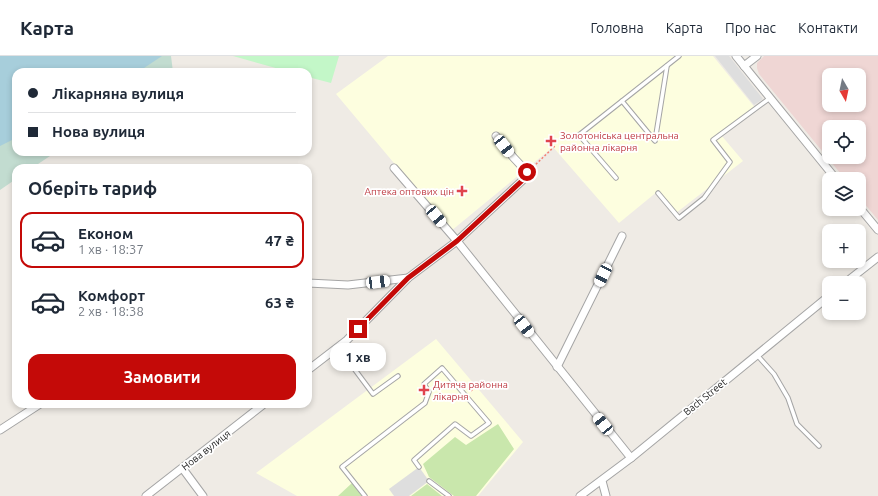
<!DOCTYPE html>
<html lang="uk">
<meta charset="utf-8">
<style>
body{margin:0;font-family:Ubuntu,sans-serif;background:#f2f2f3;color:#1f2937;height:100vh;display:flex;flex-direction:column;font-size:15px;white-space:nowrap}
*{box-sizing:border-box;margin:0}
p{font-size:13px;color:#747a83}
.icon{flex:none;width:22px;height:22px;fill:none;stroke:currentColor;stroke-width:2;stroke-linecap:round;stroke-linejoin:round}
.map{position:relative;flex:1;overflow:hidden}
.drawer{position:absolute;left:12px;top:108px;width:300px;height:244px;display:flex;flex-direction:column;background:#fff;border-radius:12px;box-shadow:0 2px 6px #0003}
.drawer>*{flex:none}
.top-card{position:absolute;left:12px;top:12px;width:300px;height:88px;border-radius:12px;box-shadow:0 2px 6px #0003;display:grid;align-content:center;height:88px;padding:0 16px;background:#fff}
.needle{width:26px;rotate:171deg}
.fabs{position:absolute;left:822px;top:12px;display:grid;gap:8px}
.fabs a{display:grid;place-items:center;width:44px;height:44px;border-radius:8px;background:#fff;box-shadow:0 2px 6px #0003;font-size:20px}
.end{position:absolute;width:18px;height:18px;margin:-9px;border:5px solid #c40a08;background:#fff;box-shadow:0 0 0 2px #fff}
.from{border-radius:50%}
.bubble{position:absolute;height:28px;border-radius:12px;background:#fff;box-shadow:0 2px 6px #0003;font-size:13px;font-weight:700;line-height:28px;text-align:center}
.car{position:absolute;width:12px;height:24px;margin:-12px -6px;border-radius:5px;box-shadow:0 0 3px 1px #0007;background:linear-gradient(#fff 24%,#345 0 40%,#fff 0 76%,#345 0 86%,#fff 0)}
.top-card b{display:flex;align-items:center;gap:14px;height:38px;font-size:15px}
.top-card b+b{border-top:1px solid #e0e1e3}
.top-card i{width:10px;height:10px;background:#1f2937}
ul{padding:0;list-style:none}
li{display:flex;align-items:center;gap:12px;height:56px;margin:0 8px 6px;padding:0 8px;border:2px solid transparent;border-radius:12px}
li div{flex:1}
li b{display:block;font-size:15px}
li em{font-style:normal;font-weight:700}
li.selected{border-color:#c40a08}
li>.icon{width:36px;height:36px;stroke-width:1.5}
h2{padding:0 16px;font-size:18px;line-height:48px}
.primary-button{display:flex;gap:8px;margin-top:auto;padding:8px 16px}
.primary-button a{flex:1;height:46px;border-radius:12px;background:#c40a08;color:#fff;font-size:16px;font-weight:700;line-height:46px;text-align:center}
header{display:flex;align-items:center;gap:24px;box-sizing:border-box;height:56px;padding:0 20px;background:#fff;border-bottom:1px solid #e0e1e3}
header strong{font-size:19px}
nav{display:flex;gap:22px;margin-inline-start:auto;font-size:14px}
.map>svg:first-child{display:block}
.commercial{fill:#efd6d4;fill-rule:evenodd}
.education{fill:#fdfedf}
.grass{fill:#c9e7ac}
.wetland{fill:#c2dcd0}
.park{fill:#c3f7c8}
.parking{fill:#dedede}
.water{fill:#a7cedb}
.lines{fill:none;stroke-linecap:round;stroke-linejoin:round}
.service-casing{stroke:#a5a5a5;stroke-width:5.5}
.minor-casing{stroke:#a5a5a5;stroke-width:9}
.path{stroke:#f47f70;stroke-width:1.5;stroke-dasharray:2 2;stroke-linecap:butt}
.service{stroke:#fff;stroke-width:3.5}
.minor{stroke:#fff;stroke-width:7}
.route{stroke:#c40a08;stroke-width:5}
.health-dot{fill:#e0444e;stroke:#fff;stroke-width:1.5}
.labels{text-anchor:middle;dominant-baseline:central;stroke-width:3.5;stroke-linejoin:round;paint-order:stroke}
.health-label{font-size:10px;fill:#be3a42;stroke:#fff;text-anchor:start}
.street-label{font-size:10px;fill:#1e1e1e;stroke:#fff}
</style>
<header>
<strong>Карта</strong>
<nav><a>Головна</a><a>Карта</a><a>Про нас</a><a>Контакти</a></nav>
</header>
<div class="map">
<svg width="878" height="440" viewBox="0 0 878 440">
<rect width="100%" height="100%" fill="#efebe5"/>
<path class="commercial" d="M764,0h114v164l-19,-23v-18h-14l-86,-105 -2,-6v-5zM829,19h30v30h-30zM829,71h30v30h-30z"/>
<g class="education">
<polygon points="388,0 713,0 756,53 721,79 743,105 676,157 658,135 619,167 553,91 451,175 336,38"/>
<polygon points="436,283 523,386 478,440 297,440 256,417"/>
</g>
<g class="grass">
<polygon points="498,368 514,393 476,440 454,440 429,421 423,408 455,381 466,389"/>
<polygon points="352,427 362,440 338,440"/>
<polygon points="427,428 442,440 411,440"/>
</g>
<polygon class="wetland" points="0,0 171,0 173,16 16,16 16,96 56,96 32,112 16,112 16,123 0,134"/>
<polygon class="park" points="233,0 339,0 331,27 308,21 308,16 290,16"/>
<g class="parking">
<polygon points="715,0 729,0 763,43 754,49"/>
<polygon points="419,411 429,425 409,440 394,440 389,433"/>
</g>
<polygon class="water" points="0,0 162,0 138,16 16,16 16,82 0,90"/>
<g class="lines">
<g class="service-casing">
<g id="service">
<polyline points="622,45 655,85 667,10"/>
<polyline points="616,122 579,79 679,0"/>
<polyline points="658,137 679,162 704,142 730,106 713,84 770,42"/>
<polyline points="338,291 373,338 398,320"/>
<polyline points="757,299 774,318 788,342 797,368 819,390"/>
<polyline points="429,425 449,440"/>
<polyline points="365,440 342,411 425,347 429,336 424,328 442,312 489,367 471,380 455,368 414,404 419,411"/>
</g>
</g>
<g class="minor-casing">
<g id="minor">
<polyline points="736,0 836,123"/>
<polyline points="744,10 757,0"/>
<polyline points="394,112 457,185 631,402"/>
<polyline points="859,151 878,174"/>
<polyline points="308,227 348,229 408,222"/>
<polyline points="845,227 878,201"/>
<polyline points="557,311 622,180"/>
<polyline points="308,314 347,284 408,222 457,185 525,122 527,116 513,101 496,80"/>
<polyline points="0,374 40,348"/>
<polyline points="183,413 203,440"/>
<polyline points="602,425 606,440"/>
<polyline points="146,440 264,348"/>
<polyline points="580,440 631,402 829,240"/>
</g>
</g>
<g class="path">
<polyline points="533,111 556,89"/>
<polyline points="471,335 475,331"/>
</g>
<use href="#service" class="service"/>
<use href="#minor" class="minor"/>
</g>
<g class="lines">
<polyline class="route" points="358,273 408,222 457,185 525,122 527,116"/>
</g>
<g class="health-dot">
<path d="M549 79h4v4h4v4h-4v4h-4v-4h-4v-4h4z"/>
<path d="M460 129h4v4h4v4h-4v4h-4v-4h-4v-4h4z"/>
<path d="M422 328h4v4h4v4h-4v4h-4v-4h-4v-4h4z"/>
</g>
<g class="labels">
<g class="health-label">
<text x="560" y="79">Золотоніська центральна<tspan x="560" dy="12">районна лікарня</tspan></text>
<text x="454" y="135" text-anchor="end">Аптека оптових цін</text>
<text x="433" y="328">Дитяча районна<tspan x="433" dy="12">лікарня</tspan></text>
</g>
<g class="street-label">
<text transform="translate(705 341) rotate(-39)">Bach Street</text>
<text transform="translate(206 394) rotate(-38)">Нова вулиця</text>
</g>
</g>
</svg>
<div class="fabs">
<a><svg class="needle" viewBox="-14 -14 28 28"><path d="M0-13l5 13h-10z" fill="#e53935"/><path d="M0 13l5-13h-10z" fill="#747a83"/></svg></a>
<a><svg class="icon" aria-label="locate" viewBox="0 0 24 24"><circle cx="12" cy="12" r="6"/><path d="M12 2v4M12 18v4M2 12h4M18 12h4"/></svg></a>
<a><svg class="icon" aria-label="layers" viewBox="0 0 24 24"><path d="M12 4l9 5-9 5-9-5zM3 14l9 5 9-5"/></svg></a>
<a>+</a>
<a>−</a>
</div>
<i class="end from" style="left:527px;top:116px"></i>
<i class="end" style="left:358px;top:273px"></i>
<div class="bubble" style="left:330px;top:287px;width:56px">1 хв</div>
<i class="car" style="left:504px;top:90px;rotate:142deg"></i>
<i class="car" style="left:436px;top:160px;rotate:140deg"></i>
<i class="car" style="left:603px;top:219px;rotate:206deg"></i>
<i class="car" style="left:378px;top:226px;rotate:83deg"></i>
<i class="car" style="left:524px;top:270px;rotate:142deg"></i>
<i class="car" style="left:603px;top:368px;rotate:321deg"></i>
<div class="top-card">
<b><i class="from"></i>Лікарняна вулиця</b>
<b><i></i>Нова вулиця</b>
</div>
<section class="drawer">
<h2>Оберіть тариф</h2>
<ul>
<li class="selected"><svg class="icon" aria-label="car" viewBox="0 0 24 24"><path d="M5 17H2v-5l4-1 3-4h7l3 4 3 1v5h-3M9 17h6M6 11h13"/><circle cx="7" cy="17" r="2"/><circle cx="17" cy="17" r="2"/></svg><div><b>Економ</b><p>1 хв · 18:37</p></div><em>47 ₴</em></li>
<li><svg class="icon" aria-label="car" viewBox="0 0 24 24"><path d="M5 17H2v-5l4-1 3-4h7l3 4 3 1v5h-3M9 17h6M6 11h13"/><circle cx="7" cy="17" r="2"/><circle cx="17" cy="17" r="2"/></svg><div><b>Комфорт</b><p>2 хв · 18:38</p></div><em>63 ₴</em></li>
</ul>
<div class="primary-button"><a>Замовити</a></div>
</section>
</div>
